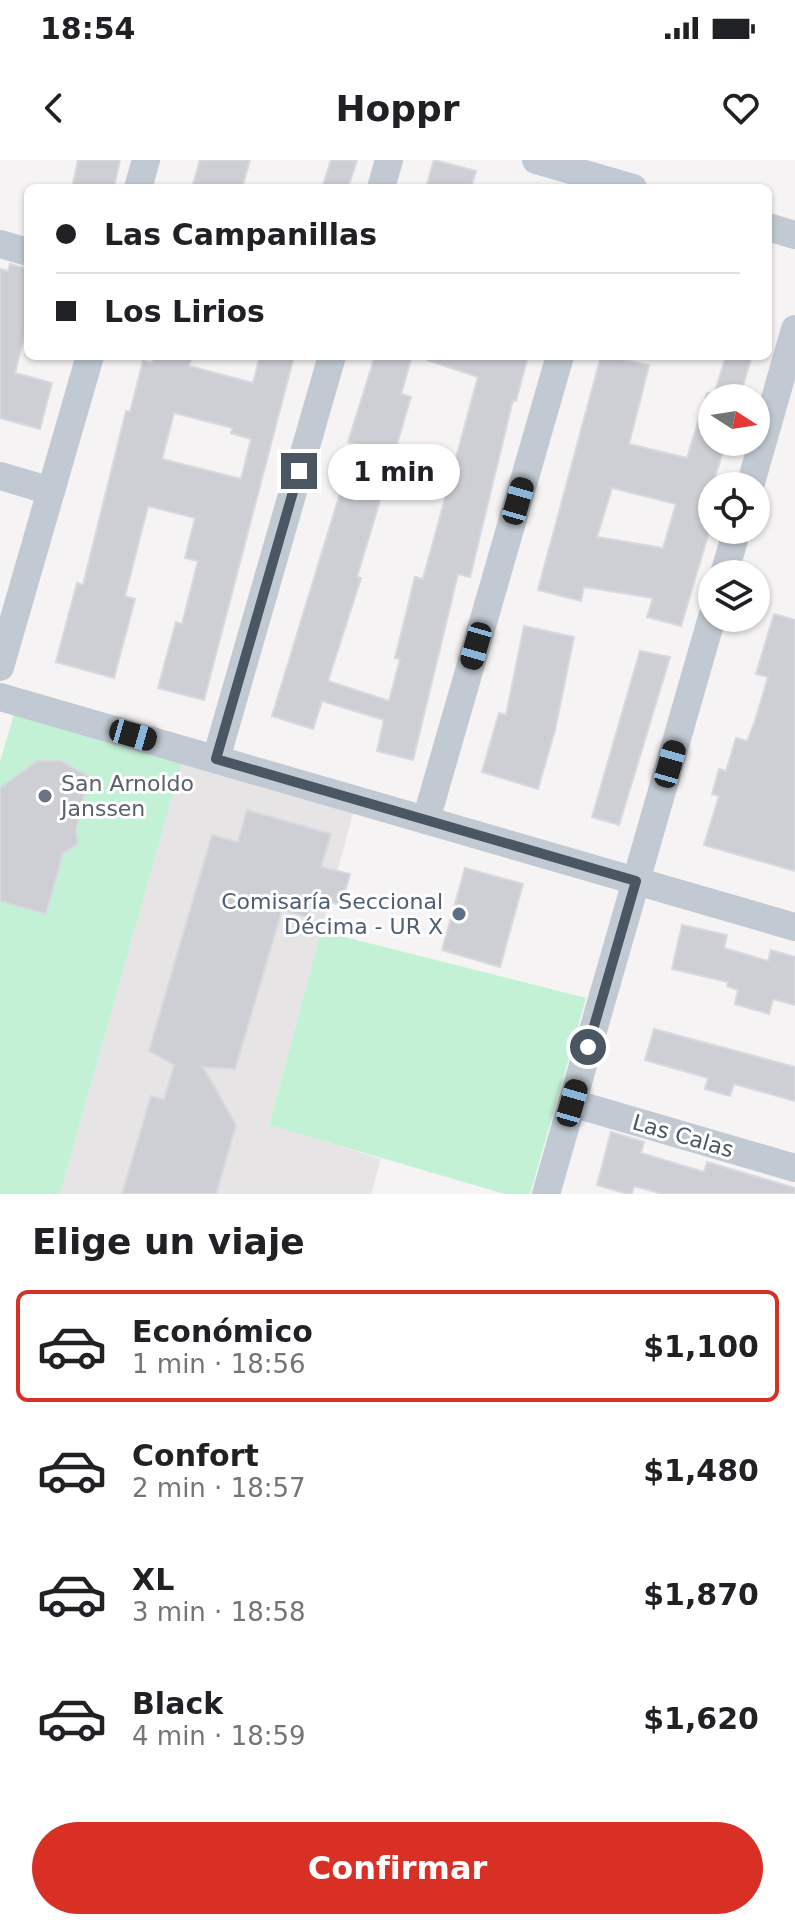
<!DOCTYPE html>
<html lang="es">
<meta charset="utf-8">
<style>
body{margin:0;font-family:"DejaVu Sans",sans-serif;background:#f2f2f2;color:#202124;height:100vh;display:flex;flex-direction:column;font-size:30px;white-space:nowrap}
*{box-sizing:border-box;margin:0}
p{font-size:26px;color:#757577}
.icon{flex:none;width:44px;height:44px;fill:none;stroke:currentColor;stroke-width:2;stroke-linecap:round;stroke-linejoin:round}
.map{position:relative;height:1034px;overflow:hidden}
.details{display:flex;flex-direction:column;background:#fff;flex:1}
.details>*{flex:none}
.guide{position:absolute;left:24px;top:24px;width:748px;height:176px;border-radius:12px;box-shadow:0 2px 6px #0004;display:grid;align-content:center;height:176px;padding:0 32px;background:#fff}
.needle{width:52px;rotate:102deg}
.controls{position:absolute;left:698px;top:224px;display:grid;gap:16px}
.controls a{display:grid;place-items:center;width:72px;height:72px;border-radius:50%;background:#fff;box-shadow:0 2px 6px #0004;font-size:40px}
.end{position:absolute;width:36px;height:36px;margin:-18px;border:10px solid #4a5661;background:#fff;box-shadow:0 0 0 4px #fff}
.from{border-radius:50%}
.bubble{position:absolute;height:56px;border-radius:28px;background:#fff;box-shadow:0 2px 6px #0004;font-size:26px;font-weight:700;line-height:56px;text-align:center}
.car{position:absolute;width:24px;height:48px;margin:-24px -12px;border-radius:10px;box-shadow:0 0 6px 2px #0007;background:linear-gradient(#222 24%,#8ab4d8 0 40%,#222 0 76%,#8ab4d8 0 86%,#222 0)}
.guide b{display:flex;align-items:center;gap:28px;height:76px;font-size:30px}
.guide b+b{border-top:2px solid #e0e0e0}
.guide i{width:20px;height:20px;background:#202124}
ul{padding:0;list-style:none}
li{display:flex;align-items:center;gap:24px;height:112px;margin:0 16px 12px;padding:0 16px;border:4px solid transparent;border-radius:12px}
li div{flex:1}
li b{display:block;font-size:30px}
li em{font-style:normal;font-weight:700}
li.on{border-color:#d93025}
li>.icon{width:72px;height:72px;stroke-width:1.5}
h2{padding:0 32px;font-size:36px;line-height:96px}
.button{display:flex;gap:16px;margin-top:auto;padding:16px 32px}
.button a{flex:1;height:92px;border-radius:48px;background:#d93025;color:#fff;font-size:32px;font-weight:700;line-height:92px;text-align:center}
.status{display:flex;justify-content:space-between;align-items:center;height:56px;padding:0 40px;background:#fff;direction:ltr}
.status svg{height:22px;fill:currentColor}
header{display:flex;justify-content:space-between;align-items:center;height:104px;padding:0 32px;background:#fff;font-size:36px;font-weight:700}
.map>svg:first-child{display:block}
.education{fill:#e6e4e5}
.green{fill:#c3f1d5}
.building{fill:#cdcfd5;stroke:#d7d9de;stroke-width:2;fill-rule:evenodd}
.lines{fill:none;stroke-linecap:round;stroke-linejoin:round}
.street{stroke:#c1cad2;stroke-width:28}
.route{stroke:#4a5661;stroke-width:10}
.worship-dot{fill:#6b7280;stroke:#fff;stroke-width:3}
.service-dot{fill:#5c6f8a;stroke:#fff;stroke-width:3}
.labels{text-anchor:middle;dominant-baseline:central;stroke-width:6;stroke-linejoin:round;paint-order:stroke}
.worship-label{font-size:22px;fill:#5b616d;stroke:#fff;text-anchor:start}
.service-label{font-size:22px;fill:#4e5e75;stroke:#fff;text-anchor:end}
.street-label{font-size:22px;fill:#4a5661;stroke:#fff}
</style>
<div class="status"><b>18:54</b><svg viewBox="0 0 49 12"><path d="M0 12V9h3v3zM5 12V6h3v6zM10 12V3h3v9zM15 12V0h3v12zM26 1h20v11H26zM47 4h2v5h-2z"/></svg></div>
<header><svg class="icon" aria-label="back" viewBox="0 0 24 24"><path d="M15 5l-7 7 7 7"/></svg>Hoppr<svg class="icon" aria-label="heart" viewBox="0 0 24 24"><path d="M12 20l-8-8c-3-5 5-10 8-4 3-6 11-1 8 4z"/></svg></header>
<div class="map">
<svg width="795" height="1034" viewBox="0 0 795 1034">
<rect width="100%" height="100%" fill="#f5f3f3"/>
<polygon class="education" points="184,595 355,646 269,964 381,999 371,1034 60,1034"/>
<g class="green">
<polygon points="16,547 184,595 60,1034 0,1034 0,602"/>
<polygon points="321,771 586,838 530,1034 505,1034 269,965"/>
</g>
<g class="building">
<polygon points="78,0 120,0 114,28 72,28"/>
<polygon points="200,0 250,0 242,28 192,28"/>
<polygon points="331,0 357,0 348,28 322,28"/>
<polygon points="434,0 476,11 471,28 426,28"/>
<polygon points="10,104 28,109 28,160 15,213 52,223 40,269 0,258 0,109 8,111"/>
<path d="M154,196h38l-3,10 64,17 7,-27h34l-90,344 -46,-12 18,-66 6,2 16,-63 -13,-3 10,-40 -47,-12 -23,90 10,3 -21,79 -58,-16 21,-79 6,2 43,-174 4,1 13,-51 9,2zM174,253l59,15 -2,5 20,6 -10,40 -79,-20z"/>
<polygon points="375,196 412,196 401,234 411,237 357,417 361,418 328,521 389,541 400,499 395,498 415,417 423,419 478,217 427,200 427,196 528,196 516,241 513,240 470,417 458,414 413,600 377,591 384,560 322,541 313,569 272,556 355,284 348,282"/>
<path d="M601,196l48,9 -20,79 58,14 20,-65 5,1v48h14l-14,44v36l-31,104 -34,-9 6,-19 -69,-11 -3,14 -43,-11zM612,328l64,16 -13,44 -66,-11z"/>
<polygon points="726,196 752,196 739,238 713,238"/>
<polygon points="774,454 795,460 795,711 704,685 719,636 712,634 719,609 726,611 736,578 747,581 755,561 768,517 756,514"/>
<polygon points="524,466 574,477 555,570 538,629 482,612 499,553 506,555"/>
<polygon points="640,491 670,497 619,665 592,657"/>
<polygon points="37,601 61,601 88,616 76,670 78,684 63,693 46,754 0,741 0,628"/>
<polygon points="247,650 331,674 321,707 350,714 341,745 313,738 307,757 282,750 235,909 203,907 236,965 216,1034 122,1034 151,936 164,940 174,905 149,891 212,675 238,682"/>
<polygon points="465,708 523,724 500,807 442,790"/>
<polygon points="682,765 727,775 724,788 768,801 771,790 795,797 795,845 773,839 769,854 735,844 738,830 727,826 728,822 672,809"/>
<polygon points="654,869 795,907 795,941 734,924 730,936 705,929 708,918 645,900"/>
<polygon points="611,972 644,982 641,993 704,1012 707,1002 795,1028 795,1034 663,1034 634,1026 632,1034 628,1034 597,1025"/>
</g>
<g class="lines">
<g class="street">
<polyline points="536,0 633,28"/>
<polyline points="138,28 146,0"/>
<polyline points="381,28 389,0"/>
<polyline points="768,67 795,75"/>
<polyline points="0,84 28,92"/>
<polyline points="0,316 51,331"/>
<polyline points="750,326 795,169"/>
<polyline points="724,414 737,370"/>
<polyline points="0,507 90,196"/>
<polyline points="0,537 795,767"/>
<polyline points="216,599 332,196"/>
<polyline points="426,660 560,196"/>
<polyline points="572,943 795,1008"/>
<polyline points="546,1034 712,457"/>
</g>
</g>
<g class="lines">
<polyline class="route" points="299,311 216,599 636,721 588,887"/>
</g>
<circle class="worship-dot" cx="45" cy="636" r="8"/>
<circle class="service-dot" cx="459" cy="754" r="8"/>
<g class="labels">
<g class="worship-label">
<text x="61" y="623">San Arnoldo<tspan x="61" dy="25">Janssen</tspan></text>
</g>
<g class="service-label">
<text x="443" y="741">Comisaría Seccional<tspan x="443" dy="25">Décima - UR X</tspan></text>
</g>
<g class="street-label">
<text transform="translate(683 976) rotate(16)">Las Calas</text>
</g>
</g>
</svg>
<div class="controls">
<a><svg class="needle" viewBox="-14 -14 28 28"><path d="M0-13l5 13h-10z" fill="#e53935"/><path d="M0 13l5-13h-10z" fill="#757577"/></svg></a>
<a><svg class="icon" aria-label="locate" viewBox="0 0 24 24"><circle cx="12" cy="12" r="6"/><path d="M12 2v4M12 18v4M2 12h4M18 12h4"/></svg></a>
<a><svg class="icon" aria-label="layers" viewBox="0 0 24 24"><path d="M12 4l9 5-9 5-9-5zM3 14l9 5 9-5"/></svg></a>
</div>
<i class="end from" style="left:588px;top:887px"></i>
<i class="end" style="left:299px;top:311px"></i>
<div class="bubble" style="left:328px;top:284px;width:132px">1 min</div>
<i class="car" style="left:518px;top:341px;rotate:16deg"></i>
<i class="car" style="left:476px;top:486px;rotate:196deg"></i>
<i class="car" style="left:133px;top:575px;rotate:106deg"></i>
<i class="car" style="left:670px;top:604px;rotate:16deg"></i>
<i class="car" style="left:572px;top:943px;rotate:16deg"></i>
<div class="guide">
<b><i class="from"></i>Las Campanillas</b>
<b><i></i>Los Lirios</b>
</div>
</div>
<section class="details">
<h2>Elige un viaje</h2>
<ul>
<li class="on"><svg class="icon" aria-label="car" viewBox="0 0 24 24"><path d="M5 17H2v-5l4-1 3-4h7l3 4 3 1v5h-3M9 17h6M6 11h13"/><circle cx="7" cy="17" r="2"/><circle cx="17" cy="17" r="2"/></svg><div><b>Económico</b><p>1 min · 18:56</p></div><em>$1,100</em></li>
<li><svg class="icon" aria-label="car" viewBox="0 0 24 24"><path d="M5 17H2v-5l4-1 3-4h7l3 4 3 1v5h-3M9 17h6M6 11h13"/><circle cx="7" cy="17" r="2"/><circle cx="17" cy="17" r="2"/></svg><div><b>Confort</b><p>2 min · 18:57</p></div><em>$1,480</em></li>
<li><svg class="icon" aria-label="car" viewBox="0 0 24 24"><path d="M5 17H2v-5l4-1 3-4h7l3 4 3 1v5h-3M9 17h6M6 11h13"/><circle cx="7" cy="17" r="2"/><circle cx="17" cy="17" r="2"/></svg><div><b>XL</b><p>3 min · 18:58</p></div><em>$1,870</em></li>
<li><svg class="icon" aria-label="car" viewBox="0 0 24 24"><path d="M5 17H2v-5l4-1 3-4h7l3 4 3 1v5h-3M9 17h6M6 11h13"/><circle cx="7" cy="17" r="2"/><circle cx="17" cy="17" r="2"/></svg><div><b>Black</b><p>4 min · 18:59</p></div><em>$1,620</em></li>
</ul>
<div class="button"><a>Confirmar</a></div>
</section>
